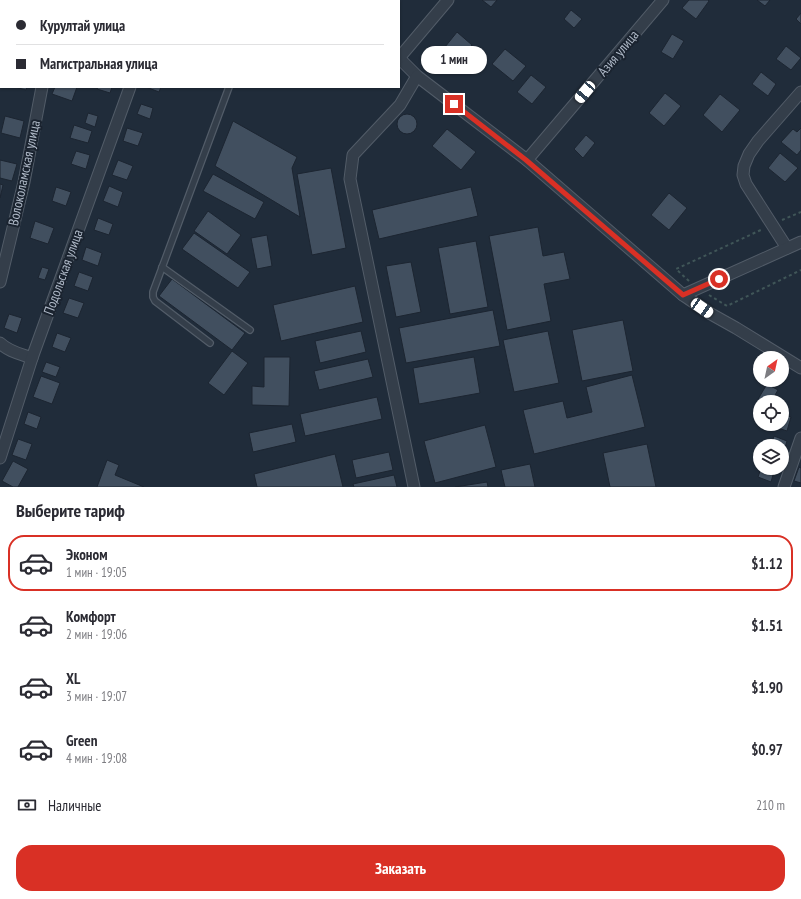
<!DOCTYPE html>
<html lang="ru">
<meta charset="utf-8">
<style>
body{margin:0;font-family:"PT Sans Narrow",sans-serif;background:#f2f2f3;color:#2b2b33;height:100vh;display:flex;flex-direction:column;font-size:15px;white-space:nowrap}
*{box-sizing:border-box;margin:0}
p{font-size:13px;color:#7c7c81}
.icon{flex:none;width:22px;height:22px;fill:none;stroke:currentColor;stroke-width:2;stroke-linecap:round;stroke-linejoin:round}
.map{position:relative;height:487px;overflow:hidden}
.drawer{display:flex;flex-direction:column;background:#fff;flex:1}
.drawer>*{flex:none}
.guide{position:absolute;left:0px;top:0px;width:400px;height:88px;box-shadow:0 1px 3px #0004;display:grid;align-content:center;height:88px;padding:0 16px;background:#fff}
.needle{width:26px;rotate:33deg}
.fabs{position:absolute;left:753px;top:351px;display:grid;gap:8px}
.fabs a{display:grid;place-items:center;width:36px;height:36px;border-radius:50%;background:#fff;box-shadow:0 1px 3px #0004;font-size:20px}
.end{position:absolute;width:18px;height:18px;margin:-9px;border:5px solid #d93025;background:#fff;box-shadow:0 0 0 2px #fff}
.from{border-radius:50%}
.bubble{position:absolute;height:28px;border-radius:14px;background:#fff;box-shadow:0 1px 3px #0004;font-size:13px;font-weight:600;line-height:28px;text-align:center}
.car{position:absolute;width:12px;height:24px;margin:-12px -6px;border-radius:5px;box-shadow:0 0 3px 1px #0007;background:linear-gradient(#fff 24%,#345 0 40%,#fff 0 76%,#345 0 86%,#fff 0)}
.guide b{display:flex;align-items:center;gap:14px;height:38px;font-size:15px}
.guide b+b{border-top:1px solid #e1e1e2}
.guide i{width:10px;height:10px;background:#2b2b33}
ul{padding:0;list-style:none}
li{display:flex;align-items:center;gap:12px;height:56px;margin:0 8px 6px;padding:0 8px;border:2px solid transparent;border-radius:16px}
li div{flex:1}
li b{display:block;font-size:15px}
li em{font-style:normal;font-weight:600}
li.on{border-color:#d93025}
li>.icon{width:36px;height:36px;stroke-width:1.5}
h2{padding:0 16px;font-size:18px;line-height:48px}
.pay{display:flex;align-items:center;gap:10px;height:44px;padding:0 16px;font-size:15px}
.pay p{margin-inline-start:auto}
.button{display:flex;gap:8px;margin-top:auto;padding:8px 16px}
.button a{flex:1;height:46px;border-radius:16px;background:#d93025;color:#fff;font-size:16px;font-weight:600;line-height:46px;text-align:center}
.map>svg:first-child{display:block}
.building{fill:#414f5f;stroke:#1c2531}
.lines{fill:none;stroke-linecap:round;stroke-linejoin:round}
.service-casing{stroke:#525c68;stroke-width:8}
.minor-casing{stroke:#525c68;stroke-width:13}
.path{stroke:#405658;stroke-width:2;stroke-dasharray:3 3;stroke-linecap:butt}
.service{stroke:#343e4a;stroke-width:5.5}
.minor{stroke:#343e4a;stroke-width:11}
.route{stroke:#d93025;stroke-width:5}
.labels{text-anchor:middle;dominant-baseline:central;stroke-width:4;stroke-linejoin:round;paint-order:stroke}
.street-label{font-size:14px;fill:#afb9c7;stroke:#1a232f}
</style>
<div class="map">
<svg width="801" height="487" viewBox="0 0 801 487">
<rect width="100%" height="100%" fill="#202c3a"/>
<g class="building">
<rect x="175" y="0" width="17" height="1"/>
<polygon points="482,0 497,0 491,7"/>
<polygon points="689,0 708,0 709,1 696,19 682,8"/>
<polygon points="757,0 770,0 765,6"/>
<polygon points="571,10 582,19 574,28 564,19"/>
<polygon points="801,13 801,24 796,19"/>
<polygon points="457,32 472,45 460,60 445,47"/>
<polygon points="672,34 684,41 673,59 661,52"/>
<polygon points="786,46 801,58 791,70 776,59"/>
<polygon points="505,49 526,66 513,81 492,64"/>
<polygon points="761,72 776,84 768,96 752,84"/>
<polygon points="531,75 546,87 532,104 517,92"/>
<polygon points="15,87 27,87 26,90"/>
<polygon points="55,87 77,87 72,101 52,94"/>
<polygon points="98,87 112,87 110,93 97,89"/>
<polygon points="146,87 161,87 159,92"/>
<polygon points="665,93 681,106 664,126 649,113"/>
<polygon points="720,94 740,110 722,132 703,115"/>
<polygon points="141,104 153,108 150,119 137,114"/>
<polygon points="88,113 98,116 95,127 85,123"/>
<circle cx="407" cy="124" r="10"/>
<polygon points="5,116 24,121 20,138 1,133"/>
<polygon points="233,121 297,157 292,168 300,217 215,166"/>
<polygon points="74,125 92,131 88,143 70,138"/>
<polygon points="127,128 143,133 138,146 123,141"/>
<polygon points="801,128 801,150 797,155 781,142 793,129 797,132"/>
<polygon points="447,129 476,152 461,170 432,146"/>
<polygon points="586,135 595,143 583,158 574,149"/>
<polygon points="76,151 90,155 86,169 71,164"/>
<polygon points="780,153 798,168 785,182 768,168"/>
<polygon points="0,160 17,164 12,181 0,178"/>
<polygon points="118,160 133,166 127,180 112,175"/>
<polygon points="331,168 346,248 312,255 297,174"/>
<polygon points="213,174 264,202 255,219 203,191"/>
<polygon points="0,184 3,185 0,198"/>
<polygon points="109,186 123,192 118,207 103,201"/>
<polygon points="56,187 71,192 66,206 52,201"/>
<polygon points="471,187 478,216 379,239 372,210"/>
<polygon points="669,193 687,208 669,230 651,215"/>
<polygon points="208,211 241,235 227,254 194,231"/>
<polygon points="98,218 113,224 109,235 94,230"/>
<polygon points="35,221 54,228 48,244 30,238"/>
<polygon points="538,227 543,256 564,252 570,279 544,284 551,321 507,330 489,236"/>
<polygon points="194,233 250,272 238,288 182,249"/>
<polygon points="267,235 272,266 257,269 251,238"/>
<polygon points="476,241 488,307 450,314 438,248"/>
<polygon points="86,247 102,253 98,266 82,260"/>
<polygon points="411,262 421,312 396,317 386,266"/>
<polygon points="42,267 49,269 45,280 38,278"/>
<polygon points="79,272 93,277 88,291 74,286"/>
<polygon points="172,279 245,333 232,350 159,296"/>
<polygon points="355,286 363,322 281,341 273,305"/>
<polygon points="69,298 84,303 78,318 63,313"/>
<polygon points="493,310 500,346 406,363 399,328"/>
<polygon points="9,314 22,318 17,333 4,328"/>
<polygon points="623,320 633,371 582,381 572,330"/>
<polygon points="361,331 366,352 320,363 315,341"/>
<polygon points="548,331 559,383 514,392 503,340"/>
<polygon points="57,333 71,338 65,352 52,347"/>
<polygon points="232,351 248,363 224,395 208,383"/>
<polygon points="264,357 290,357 289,406 252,405 252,386 264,387"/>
<polygon points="474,357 480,393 419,404 413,368"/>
<polygon points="368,359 373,377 319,390 314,371"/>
<polygon points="46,362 60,367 56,377 42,372"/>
<polygon points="632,375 645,427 534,454 523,410 563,401 567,418 592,412 586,387"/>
<polygon points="41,376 60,383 52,404 33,397"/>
<polygon points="767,384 778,390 771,402 760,402 760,404 757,401"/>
<polygon points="377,397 382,419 305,436 300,414"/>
<polygon points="28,412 41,417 37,429 24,424"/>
<polygon points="782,414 791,417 787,431 775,427 776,424 782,424"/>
<polygon points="292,424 296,442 253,452 249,433"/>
<polygon points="485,425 496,467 435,483 424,441"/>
<polygon points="774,436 787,441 784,451 782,451 782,446 771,446"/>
<polygon points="18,439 32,444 26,460 12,455"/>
<polygon points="647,444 656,487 610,487 603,453"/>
<polygon points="389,452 393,470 356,478 352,460"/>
<polygon points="335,454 343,487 257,487 254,474"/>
<polygon points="107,460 119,465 115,475 144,487 97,487"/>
<polygon points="13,461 28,469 18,487 13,487 2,481"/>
<polygon points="530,464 535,487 505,487 501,470"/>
<polygon points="799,467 801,468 801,483 794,481"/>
<polygon points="761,468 775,468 771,482 758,477"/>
<polygon points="394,475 397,487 354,487 353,484"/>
<polygon points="487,482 488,487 455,487"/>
</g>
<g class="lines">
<g class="service-casing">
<g id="service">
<polyline points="261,1 262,0"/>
<polyline points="162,267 250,330"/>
<polyline points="210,343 155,301 153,297 153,292 229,87"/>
</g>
</g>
<g class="minor-casing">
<g id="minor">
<polyline points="334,0 335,1"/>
<polyline points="68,1 69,0"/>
<polyline points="161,1 161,0"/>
<polyline points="399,58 417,76 527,160 683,295 711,314 736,328 801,368"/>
<polyline points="399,58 448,0"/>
<polyline points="527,160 663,0"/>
<polyline points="787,248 746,184 743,175 744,166 749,154 758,141 801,92"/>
<polyline points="0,282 24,182 42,87"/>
<polyline points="683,295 801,242"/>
<path d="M0,343c9,9 21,11 32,15"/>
<polyline points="0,458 32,358 130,87"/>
<polyline points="414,487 350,179 353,155 400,105 417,76"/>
<polyline points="784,487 801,438"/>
</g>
</g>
<g class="path">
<polyline points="782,220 801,212"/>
<polyline points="689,281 676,269 763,229"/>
<polyline points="709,295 727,306 801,270"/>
</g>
<use href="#service" class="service"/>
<use href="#minor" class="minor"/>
</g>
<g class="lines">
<polyline class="route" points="454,104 526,160 683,295 719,279"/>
</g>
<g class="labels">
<g class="street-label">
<text transform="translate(618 53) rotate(-50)">Азия улица</text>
<text transform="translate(24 173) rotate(-78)">Волоколамская улица</text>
<text transform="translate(63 272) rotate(-70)">Подольская улица</text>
</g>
</g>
</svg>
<div class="fabs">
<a><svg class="needle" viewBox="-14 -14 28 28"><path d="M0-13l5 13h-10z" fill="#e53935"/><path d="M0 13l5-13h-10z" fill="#7c7c81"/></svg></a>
<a><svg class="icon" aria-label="locate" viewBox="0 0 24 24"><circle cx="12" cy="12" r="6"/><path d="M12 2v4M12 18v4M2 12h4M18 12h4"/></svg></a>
<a><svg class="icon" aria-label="layers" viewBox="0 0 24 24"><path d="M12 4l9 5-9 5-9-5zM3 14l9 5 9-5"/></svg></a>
</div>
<i class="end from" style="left:719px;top:279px"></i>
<i class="end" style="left:454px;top:104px"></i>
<div class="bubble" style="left:421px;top:46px;width:66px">1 мин</div>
<i class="car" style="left:585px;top:92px;rotate:220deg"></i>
<i class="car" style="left:702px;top:308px;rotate:124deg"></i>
<div class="guide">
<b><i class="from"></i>Курултай улица</b>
<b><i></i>Магистральная улица</b>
</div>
</div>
<section class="drawer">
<h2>Выберите тариф</h2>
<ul>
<li class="on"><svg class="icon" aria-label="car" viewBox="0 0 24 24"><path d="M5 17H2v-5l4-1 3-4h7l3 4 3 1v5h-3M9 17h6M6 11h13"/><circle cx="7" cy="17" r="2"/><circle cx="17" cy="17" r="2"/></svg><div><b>Эконом</b><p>1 мин · 19:05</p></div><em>$1.12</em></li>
<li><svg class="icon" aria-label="car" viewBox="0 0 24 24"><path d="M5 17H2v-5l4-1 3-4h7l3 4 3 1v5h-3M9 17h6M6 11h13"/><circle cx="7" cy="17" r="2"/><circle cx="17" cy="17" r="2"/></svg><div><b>Комфорт</b><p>2 мин · 19:06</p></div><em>$1.51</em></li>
<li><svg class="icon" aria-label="car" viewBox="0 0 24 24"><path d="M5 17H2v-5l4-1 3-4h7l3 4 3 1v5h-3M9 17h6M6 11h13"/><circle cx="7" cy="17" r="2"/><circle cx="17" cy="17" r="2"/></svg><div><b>XL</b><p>3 мин · 19:07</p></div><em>$1.90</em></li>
<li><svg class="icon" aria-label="car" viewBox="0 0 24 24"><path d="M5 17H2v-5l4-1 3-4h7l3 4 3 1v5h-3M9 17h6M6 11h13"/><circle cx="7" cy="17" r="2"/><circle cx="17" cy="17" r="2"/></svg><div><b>Green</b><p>4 мин · 19:08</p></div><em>$0.97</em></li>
</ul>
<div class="pay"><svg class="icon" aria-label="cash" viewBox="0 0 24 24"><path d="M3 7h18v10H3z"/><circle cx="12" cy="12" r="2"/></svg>Наличные<p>210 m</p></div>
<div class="button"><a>Заказать</a></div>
</section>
